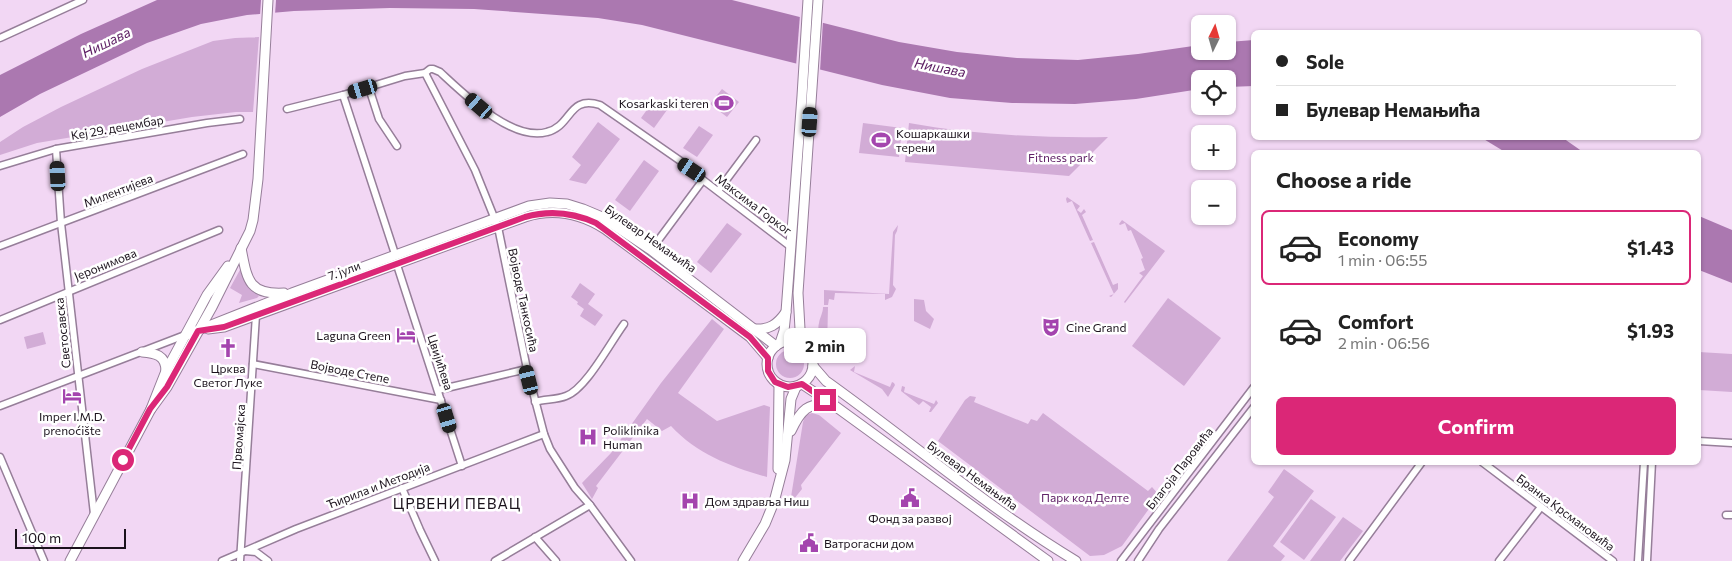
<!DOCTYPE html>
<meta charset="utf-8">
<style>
body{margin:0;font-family:Commissioner,sans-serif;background:#f6f6f6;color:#222;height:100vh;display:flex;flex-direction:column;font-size:19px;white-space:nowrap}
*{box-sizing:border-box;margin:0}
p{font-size:16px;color:#767676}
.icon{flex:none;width:28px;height:28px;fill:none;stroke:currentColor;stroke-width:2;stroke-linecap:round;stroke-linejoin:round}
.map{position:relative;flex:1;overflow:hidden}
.details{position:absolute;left:1251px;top:150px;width:450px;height:315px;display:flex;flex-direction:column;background:#fff;border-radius:8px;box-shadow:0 1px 4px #0004}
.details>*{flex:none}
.banner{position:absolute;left:1251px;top:30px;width:450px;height:110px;border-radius:8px;box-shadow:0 1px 4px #0004;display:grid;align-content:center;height:110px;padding:0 25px;background:#fff}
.needle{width:32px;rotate:5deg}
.buttons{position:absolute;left:1191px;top:15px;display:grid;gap:10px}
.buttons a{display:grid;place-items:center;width:45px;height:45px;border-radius:8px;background:#fff;box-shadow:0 1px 4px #0004;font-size:25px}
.scale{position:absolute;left:15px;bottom:12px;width:111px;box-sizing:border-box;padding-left:5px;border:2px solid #1b121c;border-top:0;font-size:14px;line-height:18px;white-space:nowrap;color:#1b121c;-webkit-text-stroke:4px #fff;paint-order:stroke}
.end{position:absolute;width:22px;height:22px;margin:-11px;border:6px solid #db2777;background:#fff;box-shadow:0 0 0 2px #fff}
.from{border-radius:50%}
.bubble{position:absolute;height:35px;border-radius:8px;background:#fff;box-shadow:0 1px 4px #0004;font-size:16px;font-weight:700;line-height:35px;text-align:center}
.car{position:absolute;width:15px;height:30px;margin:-15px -8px;border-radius:6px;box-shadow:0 0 4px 1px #0007;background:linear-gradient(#222 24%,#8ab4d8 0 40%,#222 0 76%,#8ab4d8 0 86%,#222 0)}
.banner b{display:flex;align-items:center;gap:18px;height:48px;font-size:19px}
.banner b+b{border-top:1px solid #e0e0e0}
.banner i{width:12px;height:12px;background:#222}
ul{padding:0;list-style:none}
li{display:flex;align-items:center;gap:15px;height:75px;margin:0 10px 8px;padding:0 15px;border:2px solid transparent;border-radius:8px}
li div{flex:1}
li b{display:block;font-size:19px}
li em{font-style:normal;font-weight:700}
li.current{border-color:#db2777}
li>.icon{width:45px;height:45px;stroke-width:1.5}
h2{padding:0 25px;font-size:22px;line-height:60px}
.cta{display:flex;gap:10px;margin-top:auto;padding:10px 25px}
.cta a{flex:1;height:58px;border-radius:8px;background:#db2777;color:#fff;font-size:20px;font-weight:700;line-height:58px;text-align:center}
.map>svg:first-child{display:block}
.green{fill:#d2acd6}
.water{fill:#ab78b0}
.pier{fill:#f2d7f4}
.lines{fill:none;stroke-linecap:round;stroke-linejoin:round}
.street-casing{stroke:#967e99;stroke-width:9}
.secondary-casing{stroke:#967e99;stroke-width:11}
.street{stroke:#fff;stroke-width:6}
.secondary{stroke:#fff;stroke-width:9}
.route{stroke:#db2777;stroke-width:6}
.labels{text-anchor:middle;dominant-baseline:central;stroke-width:5;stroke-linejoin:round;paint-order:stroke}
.poi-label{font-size:12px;fill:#1b121c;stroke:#fff;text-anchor:start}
.street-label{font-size:12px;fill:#1b121c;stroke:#fff}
.park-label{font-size:12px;fill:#612368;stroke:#fff}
.water-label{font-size:14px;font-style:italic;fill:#5a1b61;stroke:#fff}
.quarter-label{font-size:15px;letter-spacing:1px;fill:#1b121c;stroke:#fff}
</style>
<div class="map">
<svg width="1732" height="561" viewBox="0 0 1732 561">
<rect width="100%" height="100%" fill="#f2d7f4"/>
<g class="green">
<polygon points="259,37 253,112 236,112 192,117 37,143 0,155 0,142 23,127 61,107 142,69 213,41 235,38"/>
<polygon points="722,89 739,102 727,117 710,104"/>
<polygon points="654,100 667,110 654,128 641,118"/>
<polygon points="598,122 620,139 586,184 569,180 581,165 572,157"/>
<polygon points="863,123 902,128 899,157 859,153"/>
<path d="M909,123c66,12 132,15 199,14l-39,39 -164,-14z"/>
<polygon points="699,126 713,135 697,157 683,148"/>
<polygon points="644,160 659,171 630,211 615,200"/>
<polygon points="1067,197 1080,206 1077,210 1081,213 1084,209 1086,212 1082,215 1093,240 1090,241 1072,201 1067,203 1066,199"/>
<polygon points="1122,220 1165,251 1125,303 1124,302 1143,276 1139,273 1145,270 1141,259 1143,258 1131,230 1128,231 1125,223 1120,225 1119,224"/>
<polygon points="727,223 742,234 711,273 697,262"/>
<polygon points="898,225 897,231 895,235 893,285 896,289 892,297 885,300 885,294 835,293 834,300 829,299 828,305 824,305 824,290 889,294 893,232"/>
<polygon points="1094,242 1113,285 1118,283 1118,289 1112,296 1111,297 1109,296 1114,294 1091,243"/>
<polygon points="241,268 250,289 259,296 257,298 239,303 242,295 230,288"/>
<polygon points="580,283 595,294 588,304 603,315 595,326 580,316 584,309 577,304 578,302 571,297"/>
<polygon points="1168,298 1221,338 1184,386 1132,346"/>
<polygon points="914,299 924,300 926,311 934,319 930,329 914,321"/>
<path d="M823,307h5l-1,42h5v7c-7,-8 -16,-22 -13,-33 1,-6 4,-10 4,-16z"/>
<path d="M712,319l12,10 -46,64 39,28 47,-16 6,2 -3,70c-36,-10 -70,-23 -96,-51l-9,5 -15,-12 -51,67 2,2 -6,11 -10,-16 29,-30 50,-70z"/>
<polygon points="43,332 46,344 27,349 24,337"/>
<circle cx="790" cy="364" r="14"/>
<polygon points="1699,352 1732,354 1732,392 1699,390"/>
<polygon points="855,366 854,372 890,387 892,382 894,383 895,385 888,397 882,389 850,370"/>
<polygon points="902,386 905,387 904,392 934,404 936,400 938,403 931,412 929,412 931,407 923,401 919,405 901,391"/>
<polygon points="970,396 976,397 974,402 1028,424 1031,419 1037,421 1043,413 1148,491 1152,487 1159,495 1122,546 1104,555 1090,556 938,441 965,400"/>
<polygon points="812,413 819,415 841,433 801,485 802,489 794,499 791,497 803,422 806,415"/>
<polygon points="1284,469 1314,491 1273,546 1285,556 1281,561 1227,561 1274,497 1268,492"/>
<polygon points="1311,499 1336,517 1304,560 1280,542"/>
<polygon points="1343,517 1363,531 1340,561 1310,561"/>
</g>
<g class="water">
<polygon points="157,0 732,0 899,42 957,52 1017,58 1078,60 1138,54 1200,45 1200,51 1228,51 1228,42 1254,40 1254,86 1228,87 1228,79 1200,79 1200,89 1136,99 1075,104 1012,103 950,98 882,85 642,25 598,18 474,9 390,8 294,11 247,15 201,24 147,43 40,94 0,117 0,75 81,34"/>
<polygon points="1482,138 1563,138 1583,152 1505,152"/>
<polygon points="1699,216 1732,230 1732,283 1699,270"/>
</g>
<g class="pier">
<polygon points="261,0 276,0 275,15 260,16"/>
<polygon points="800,15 823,21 820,71 796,66"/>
</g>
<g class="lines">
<g class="street-casing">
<g id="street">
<polyline points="0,38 83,0"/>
<polyline points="425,73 475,170 498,227 527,369 544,434 550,449 575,488 590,505 631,561"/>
<polyline points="369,88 379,119 397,146"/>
<polyline points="343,95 395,254"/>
<path d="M287,109l56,-14 62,-19 20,-3 5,-4h3l7,3c24,22 72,70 107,60 25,-6 21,-37 53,-27l92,64 11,11 88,67"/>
<polyline points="56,149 61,223 94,514"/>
<polyline points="0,166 56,149 207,123 240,119"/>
<polyline points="718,191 756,140"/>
<polyline points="0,246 243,154"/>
<polyline points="651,250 703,180"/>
<polyline points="397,265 462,466"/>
<polyline points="0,320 219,230"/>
<polyline points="253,364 441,400"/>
<polyline points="438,390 527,369"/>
<path d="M535,402c10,-3 21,-2 31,-6 20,-7 44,-53 58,-72"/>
<polyline points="0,406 185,335"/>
<polyline points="1699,441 1732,443"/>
<polyline points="0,457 44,561"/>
<polyline points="1482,462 1613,561"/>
<polyline points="402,488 420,530 435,561"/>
<polyline points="1726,515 1732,515"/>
<polyline points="535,537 556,561"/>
<polyline points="245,551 256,552 268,561"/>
<polyline points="222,561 296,529 544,434"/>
<polyline points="240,561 256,315"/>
<polyline points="495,561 590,505"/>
<polyline points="1121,561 1254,387"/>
<polyline points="1138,561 1159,529 1254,407"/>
<polyline points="1349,561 1422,462"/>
<polyline points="1499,561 1541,507"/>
<polyline points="1638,561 1644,462"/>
<polyline points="1647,561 1652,462"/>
</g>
</g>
<g class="secondary-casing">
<g id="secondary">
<path d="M241,248c6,31 7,47 43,45"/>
<path d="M208,329l16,-2 301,-110c28,-9 55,-4 80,12l145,108 18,21"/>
<path d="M754,329c15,1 23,-4 32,-17"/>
<polyline points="186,335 292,293 529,206 550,203 567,204 583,209 602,217 651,250 776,346"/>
<circle cx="790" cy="364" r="23"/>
<polyline points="780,343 784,331 786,312 802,96 808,0"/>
<polyline points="804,346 800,329 798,293 818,0"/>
<path d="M142,352c13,1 24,3 24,19"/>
<path d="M813,366l13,15c84,60 162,127 250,180"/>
<polyline points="802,384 835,406 1048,561"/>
<polyline points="151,409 167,387 212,307 250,231 253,220 258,179 268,0"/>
<path d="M791,431c9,-20 17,-30 41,-26"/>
<polyline points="778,469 779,385"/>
<polyline points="70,561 151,409 166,371 207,295 228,266"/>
<polyline points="743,561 765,524 774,502 785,460 791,399 796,387"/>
</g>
</g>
<use href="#street" class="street"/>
<use href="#secondary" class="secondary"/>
</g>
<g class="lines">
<path class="route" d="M123,460l27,-51 17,-22 31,-56 26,-4 301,-110c25,-7 47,-5 71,6l154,114 18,21v13l7,11 13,5 14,-3 23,16"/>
</g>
<defs>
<g id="stadium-bare" transform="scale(1.5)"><path d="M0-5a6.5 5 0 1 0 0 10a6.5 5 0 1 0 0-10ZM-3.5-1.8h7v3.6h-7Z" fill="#a445ae" stroke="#fff" stroke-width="2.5" paint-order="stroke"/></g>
<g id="theatre-bare" transform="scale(1.5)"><path d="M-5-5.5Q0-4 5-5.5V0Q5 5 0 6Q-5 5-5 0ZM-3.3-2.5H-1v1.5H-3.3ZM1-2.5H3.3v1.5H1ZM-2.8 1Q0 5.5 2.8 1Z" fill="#a445ae" stroke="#fff" stroke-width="2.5" paint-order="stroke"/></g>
<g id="hotel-bare" transform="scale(1.5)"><path d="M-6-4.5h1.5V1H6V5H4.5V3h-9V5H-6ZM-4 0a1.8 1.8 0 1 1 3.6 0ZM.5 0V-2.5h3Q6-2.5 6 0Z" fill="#a445ae" stroke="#fff" stroke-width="2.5" paint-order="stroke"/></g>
<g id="church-bare" transform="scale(1.5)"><path d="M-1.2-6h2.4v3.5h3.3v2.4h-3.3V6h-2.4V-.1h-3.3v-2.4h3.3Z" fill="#a445ae" stroke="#fff" stroke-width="2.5" paint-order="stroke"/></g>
<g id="hospital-bare" transform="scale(1.5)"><path d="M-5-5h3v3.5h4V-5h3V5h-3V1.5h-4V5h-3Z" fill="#a445ae" stroke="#fff" stroke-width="2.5" paint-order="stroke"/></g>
<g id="civic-bare" transform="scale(1.5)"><path d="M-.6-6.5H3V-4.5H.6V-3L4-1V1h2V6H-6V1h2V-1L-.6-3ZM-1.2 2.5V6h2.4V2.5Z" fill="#a445ae" stroke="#fff" stroke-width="2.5" paint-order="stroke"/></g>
</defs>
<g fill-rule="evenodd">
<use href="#stadium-bare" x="724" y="103"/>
<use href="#stadium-bare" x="881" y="140"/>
<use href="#theatre-bare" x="1051" y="327"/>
<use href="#hotel-bare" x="406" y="335"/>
<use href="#church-bare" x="228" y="348"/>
<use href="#hotel-bare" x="72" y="396"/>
<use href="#hospital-bare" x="588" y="437"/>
<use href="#civic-bare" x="910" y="498"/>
<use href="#hospital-bare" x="690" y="501"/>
<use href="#civic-bare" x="809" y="543"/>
</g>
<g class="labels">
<g class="poi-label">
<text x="709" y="103" text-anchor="end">Kosarkaski teren</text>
<text x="896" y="133">Кошаркашки<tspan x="896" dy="14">терени</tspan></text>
<text x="1066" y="327">Cine Grand</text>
<text x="391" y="335" text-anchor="end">Laguna Green</text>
<text x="228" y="368" text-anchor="middle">Црква<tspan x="228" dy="14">Светог Луке</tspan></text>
<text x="72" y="416" text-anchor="middle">Imper I.M.D.<tspan x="72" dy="14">prenoćište</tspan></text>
<text x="603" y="430">Poliklinika<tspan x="603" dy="14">Human</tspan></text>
<text x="705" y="501">Дом здравља Ниш</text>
<text x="910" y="518" text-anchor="middle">Фонд за развој</text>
<text x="824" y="543">Ватрогасни дом</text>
</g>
<g class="street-label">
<text transform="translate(117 127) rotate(-10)">Кеј 29. децембар</text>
<text transform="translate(118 190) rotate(-21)">Милентијева</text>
<text transform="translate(754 204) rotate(37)">Максима Горког</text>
<text transform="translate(651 238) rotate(35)">Булевар Немањића</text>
<text transform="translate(105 264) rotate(-22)">Јеронимова</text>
<text transform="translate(344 270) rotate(-20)">7. јули</text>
<text transform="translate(524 300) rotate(78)">Војводе Танкосића</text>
<text transform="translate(62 333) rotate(-96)">Светосавска</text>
<text transform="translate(441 362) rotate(72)">Цвијићева</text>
<text transform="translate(350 371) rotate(11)">Војводе Степе</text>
<text transform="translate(238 437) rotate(-86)">Првомајска</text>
<text transform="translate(1179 468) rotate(-52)">Благоја Паровића</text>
<text transform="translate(973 475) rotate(36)">Булевар Немањића</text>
<text transform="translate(378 485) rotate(-21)">Ћирила и Методија</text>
<text transform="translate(1566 512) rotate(37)">Бранка Крсмановића</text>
</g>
<g class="park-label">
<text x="1061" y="157">Fitness park</text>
<text x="1085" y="497">Парк код Делте</text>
</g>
<g class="water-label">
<text transform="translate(106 42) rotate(-26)">Нишава</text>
<text transform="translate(940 67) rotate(11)">Нишава</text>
</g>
<g class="quarter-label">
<text x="457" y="503">ЦРВЕНИ ПЕВАЦ</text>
</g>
</g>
</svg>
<div class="buttons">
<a><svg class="needle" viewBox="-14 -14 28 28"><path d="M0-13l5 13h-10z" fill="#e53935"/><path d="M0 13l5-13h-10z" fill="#767676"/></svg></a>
<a><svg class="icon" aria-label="locate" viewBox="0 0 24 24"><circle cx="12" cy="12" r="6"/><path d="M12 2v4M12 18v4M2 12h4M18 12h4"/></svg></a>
<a>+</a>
<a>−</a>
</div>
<div class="scale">100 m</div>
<i class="end from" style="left:123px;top:460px"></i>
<i class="end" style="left:825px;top:400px"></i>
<div class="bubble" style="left:784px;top:328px;width:82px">2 min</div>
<i class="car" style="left:363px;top:89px;rotate:253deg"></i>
<i class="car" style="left:479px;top:106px;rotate:311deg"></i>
<i class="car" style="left:810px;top:122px;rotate:4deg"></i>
<i class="car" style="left:692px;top:170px;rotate:304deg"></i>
<i class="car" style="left:58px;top:176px;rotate:357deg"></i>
<i class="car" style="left:529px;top:380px;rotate:346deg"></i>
<i class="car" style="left:447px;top:418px;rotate:163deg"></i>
<div class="banner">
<b><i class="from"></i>Sole</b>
<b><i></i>Булевар Немањића</b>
</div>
<section class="details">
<h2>Choose a ride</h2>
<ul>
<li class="current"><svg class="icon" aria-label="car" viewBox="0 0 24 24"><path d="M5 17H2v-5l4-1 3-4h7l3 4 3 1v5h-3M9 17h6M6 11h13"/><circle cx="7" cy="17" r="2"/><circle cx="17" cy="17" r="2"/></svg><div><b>Economy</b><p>1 min · 06:55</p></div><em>$1.43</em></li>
<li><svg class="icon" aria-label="car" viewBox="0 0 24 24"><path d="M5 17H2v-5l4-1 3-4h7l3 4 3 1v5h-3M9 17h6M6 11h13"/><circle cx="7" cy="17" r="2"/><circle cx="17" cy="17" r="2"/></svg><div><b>Comfort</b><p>2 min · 06:56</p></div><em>$1.93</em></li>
</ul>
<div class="cta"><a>Confirm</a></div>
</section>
</div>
